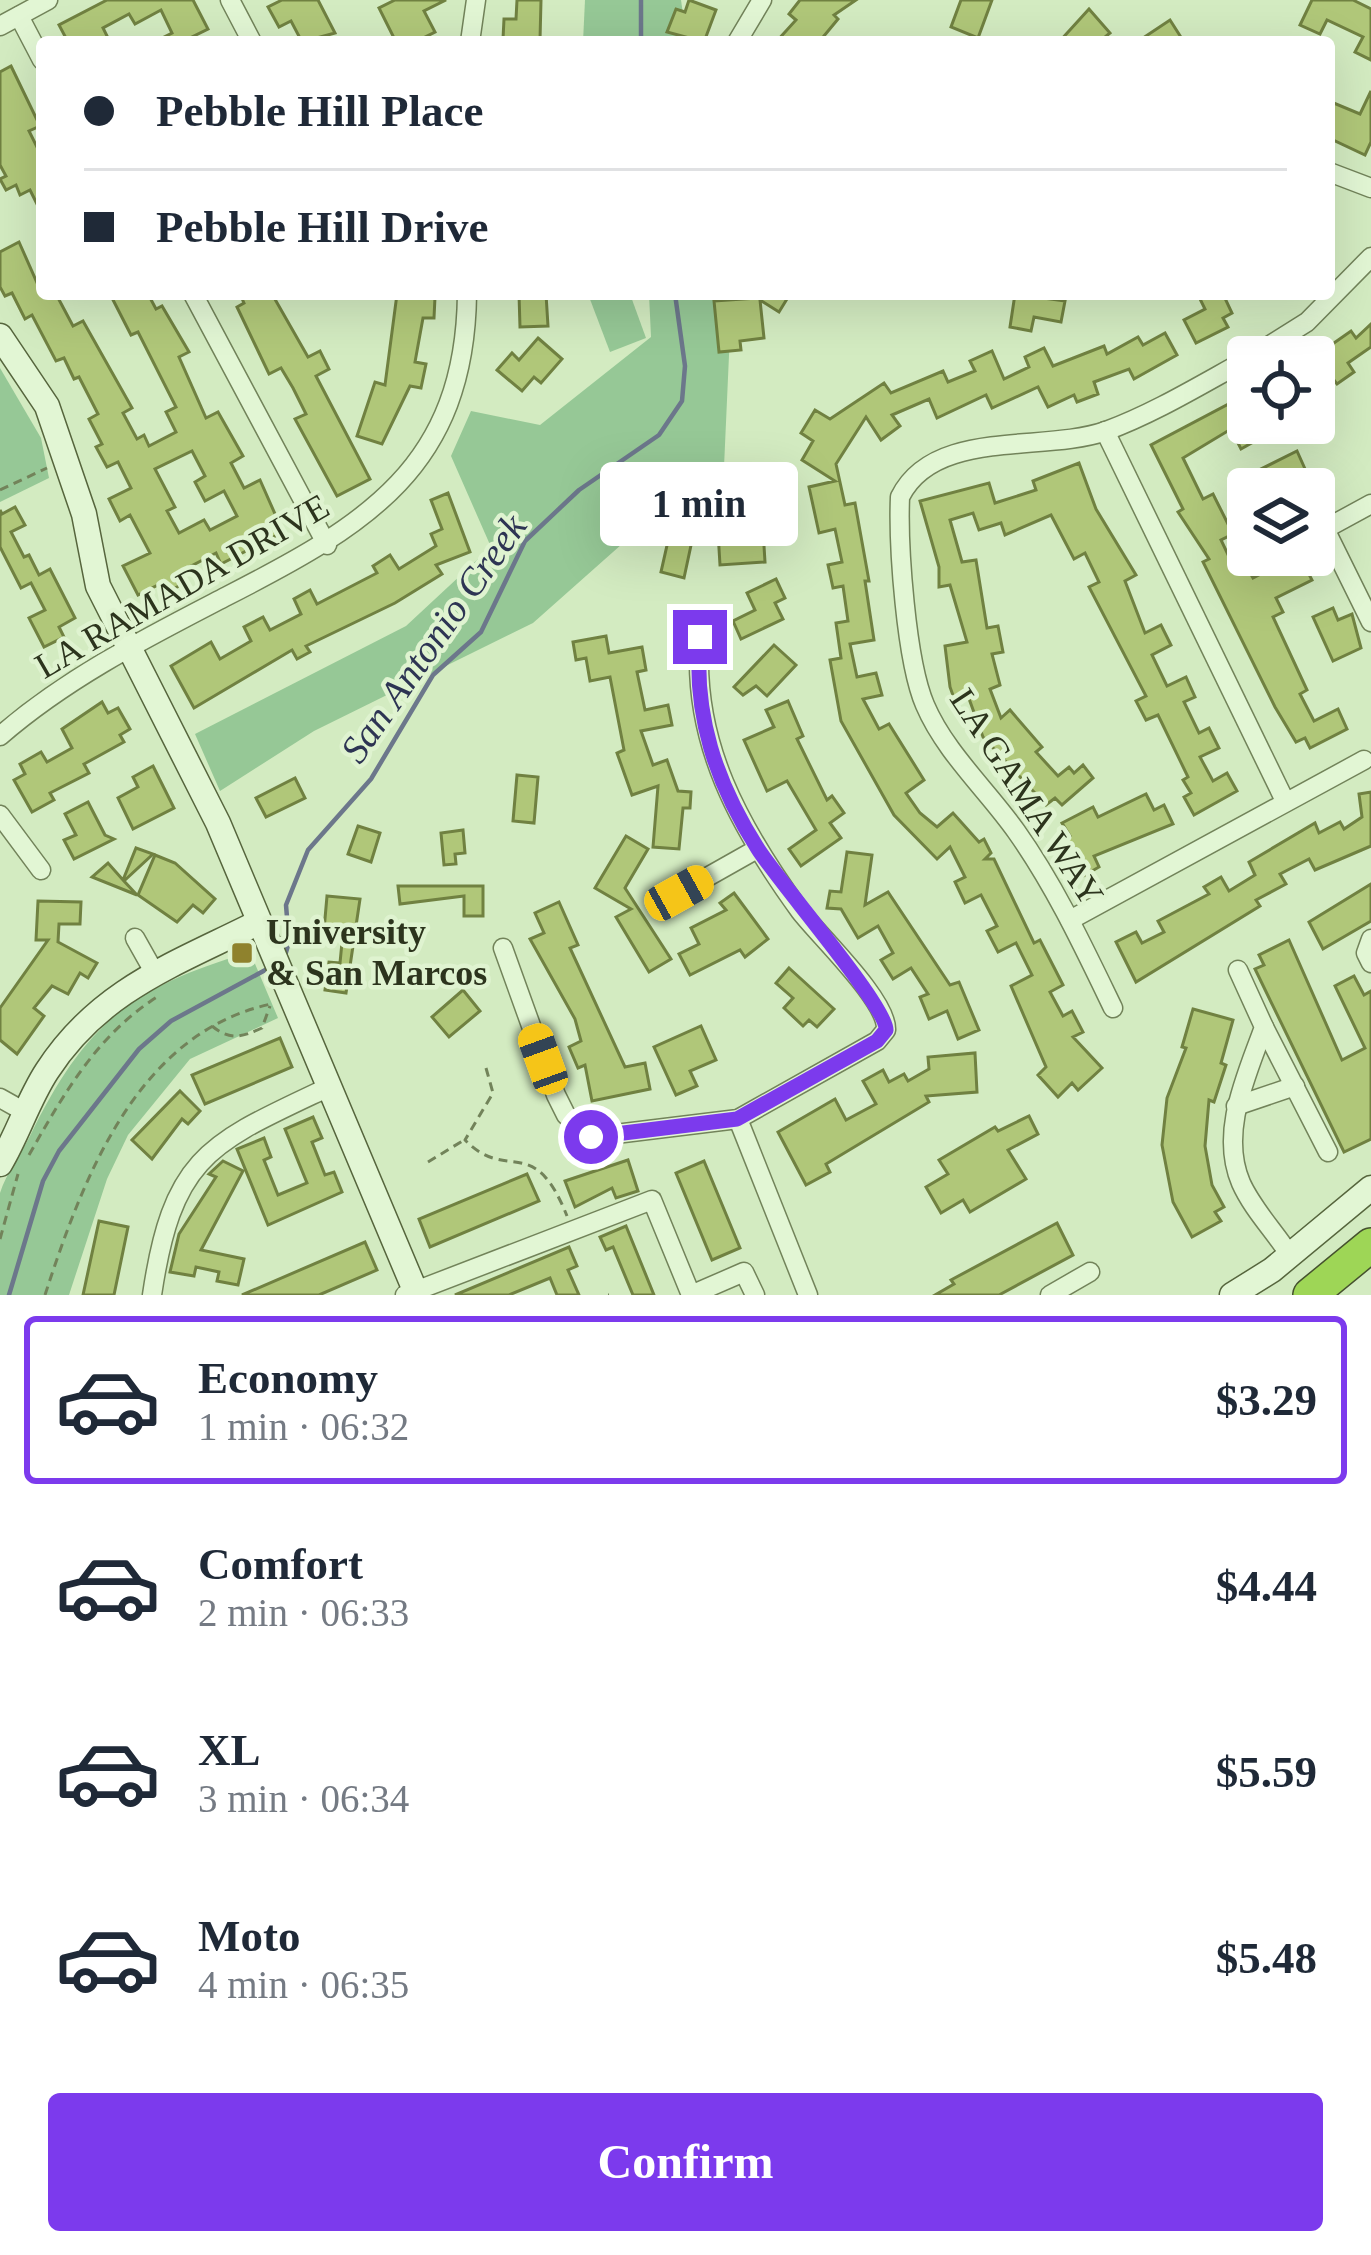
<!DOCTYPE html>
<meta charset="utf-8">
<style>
body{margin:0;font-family:Georgia,serif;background:#f6f6f7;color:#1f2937;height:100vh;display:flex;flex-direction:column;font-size:45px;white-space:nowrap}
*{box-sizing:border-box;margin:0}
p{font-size:39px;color:#747a83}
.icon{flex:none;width:66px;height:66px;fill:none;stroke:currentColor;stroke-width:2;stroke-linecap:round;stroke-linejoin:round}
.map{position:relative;height:1295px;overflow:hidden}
.sheet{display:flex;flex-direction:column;background:#fff;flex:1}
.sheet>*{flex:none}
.top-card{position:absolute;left:36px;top:36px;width:1299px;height:264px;border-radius:12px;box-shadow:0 12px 48px #0002;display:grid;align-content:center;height:264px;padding:0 48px;background:#fff}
.buttons{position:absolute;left:1227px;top:336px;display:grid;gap:24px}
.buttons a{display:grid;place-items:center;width:108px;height:108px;border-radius:12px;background:#fff;box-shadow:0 12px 48px #0002;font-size:60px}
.end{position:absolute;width:54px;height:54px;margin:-27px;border:15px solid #7c3aed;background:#fff;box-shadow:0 0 0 6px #fff}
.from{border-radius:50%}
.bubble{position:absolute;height:84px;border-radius:12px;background:#fff;box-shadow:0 12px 48px #0002;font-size:39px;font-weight:700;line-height:84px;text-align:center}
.car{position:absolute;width:36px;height:72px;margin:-36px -18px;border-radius:15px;box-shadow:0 0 9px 3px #0007;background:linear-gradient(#f5c518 24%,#345 0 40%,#f5c518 0 76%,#345 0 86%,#f5c518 0)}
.top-card b{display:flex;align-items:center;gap:42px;height:114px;font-size:45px}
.top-card b+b{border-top:3px solid #e0e1e3}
.top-card i{width:30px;height:30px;background:#1f2937}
ul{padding:21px 0 0;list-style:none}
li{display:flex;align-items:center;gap:36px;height:168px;margin:0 24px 18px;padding:0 24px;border:6px solid transparent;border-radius:12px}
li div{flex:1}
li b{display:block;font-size:45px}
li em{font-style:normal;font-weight:700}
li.selected{border-color:#7c3aed}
li>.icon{width:108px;height:108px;stroke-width:1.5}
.cta{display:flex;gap:24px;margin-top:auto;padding:24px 48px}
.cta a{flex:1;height:138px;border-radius:12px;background:#7c3aed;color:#fff;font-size:48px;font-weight:700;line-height:138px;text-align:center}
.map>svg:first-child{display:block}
.green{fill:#96c896}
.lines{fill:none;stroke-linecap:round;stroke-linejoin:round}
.stream{stroke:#6c778b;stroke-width:4.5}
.building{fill:#b0c779;stroke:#708141;stroke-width:3;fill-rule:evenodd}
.street-casing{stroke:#72835a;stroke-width:21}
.secondary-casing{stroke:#56653d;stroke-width:27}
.highway-casing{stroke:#45512e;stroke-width:36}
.path{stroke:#72835a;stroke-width:3;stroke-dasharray:9 6;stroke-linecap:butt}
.street{stroke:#e2f6d4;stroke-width:18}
.secondary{stroke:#e2f6d4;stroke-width:24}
.highway{stroke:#9ed656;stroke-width:33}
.route{stroke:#7c3aed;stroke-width:15}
.poi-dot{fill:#8f822d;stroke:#dff3d0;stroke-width:4.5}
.labels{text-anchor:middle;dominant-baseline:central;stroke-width:9;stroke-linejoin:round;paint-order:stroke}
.street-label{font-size:36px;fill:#2c341d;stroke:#dff3d0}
.poi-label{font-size:36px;font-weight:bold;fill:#2c341d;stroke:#dff3d0;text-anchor:start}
.water-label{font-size:39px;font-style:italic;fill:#2d3453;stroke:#dff3d0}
</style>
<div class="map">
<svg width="1371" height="1295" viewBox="0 0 1371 1295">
<rect width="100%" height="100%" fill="#d3ebc1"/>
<g class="green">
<polygon points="585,0 681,0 687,42 583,42"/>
<polygon points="588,294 630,294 646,338 610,352"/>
<polygon points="649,294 725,294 730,333 724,467 675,497 533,623 314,731 220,791 195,734 406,626 491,547 451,456 471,411 540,425 651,337"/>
<polygon points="0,368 41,438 49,478 0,502"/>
<path d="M250,952l28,66 -88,41 -62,76 -21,44 -38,116h-69c0,-25 0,-81 0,-102 6,-19 21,-39 30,-57 56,-116 106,-150 220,-184z"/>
</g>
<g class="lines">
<g class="stream">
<polyline points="641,0 641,42"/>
<polyline points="284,959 289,942 286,905 308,850 371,779 433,675 481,632 525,541 579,490 659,435 682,401 685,366 675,294"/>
<polyline points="9,1295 43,1181 59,1151 139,1049 171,1021 269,968"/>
</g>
</g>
<g class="building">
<polygon points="107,0 193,0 208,29 192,37 194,42 154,42 172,33 161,10 135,24 129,14 103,28 110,42 68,42 59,25"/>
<polygon points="282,0 318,0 335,33 302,42 291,21 279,27 268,7"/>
<polygon points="395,0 446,0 424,11 435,32 415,42 396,42 379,8"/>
<polygon points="517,0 541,0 540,40 503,39 504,19 516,19"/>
<polygon points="689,0 716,10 704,42 667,32 676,9 685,12"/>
<polygon points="800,0 856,0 834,15 838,19 819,42 776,42 796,20 789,14"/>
<polygon points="961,0 992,0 978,38 951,27"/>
<polygon points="1312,0 1353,0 1371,9 1371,60 1355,52 1363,37 1327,20 1320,34 1300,25"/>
<polygon points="1089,9 1110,33 1099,42 1059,42"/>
<polygon points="1170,20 1184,42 1137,42"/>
<polygon points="11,66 40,126 29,131 42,157 42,214 30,190 20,195 16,185 6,190 0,179 6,176 0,165 0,72"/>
<polygon points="1371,91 1371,142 1365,155 1329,138 1329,101 1360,114"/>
<path d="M19,242l23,52h14l17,32 10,-5 49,87 -9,5 14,26 7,-4 5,11 27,-14 -10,-20 10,-5 -38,-75 -7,3 -21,-41h38l8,15 6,-3 27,46 -10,5 27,61 12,-6 25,44 -12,7 13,25 16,-8 23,52 -62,32 -5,-11 -36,19 5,11 -20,10 -5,-9 -22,11 -15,-29 27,-13 -20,-38 -10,6 -11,-22 22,-11 -13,-26 -11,5 -11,-20 6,-3 -13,-25 9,-5 -19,-37 -5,2 -10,-21 -8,3 -24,-46 -7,4 -13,-26 -7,3 -5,-9v-35zM192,451l13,25 -10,6 10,19 19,-10 13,25 -27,14 -6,-10 -25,13 -12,-22 8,-4 -20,-38z"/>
<polygon points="240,294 272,294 308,357 320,351 329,369 316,376 370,479 337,496 295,419 306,414 293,388 281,368 269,374 259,353 237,307 244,303"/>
<polygon points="397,294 435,297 434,318 423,318 415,362 426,364 421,388 410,386 382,444 357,436 375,382 385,385"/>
<polygon points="519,294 546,294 548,326 520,327"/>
<polygon points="751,294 790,294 779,312 760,300 764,338 740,341 741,350 719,352 714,301 757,298"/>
<polygon points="1015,294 1065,301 1061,322 1034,317 1031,331 1010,327"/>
<polygon points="1210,294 1223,294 1232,313 1223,318 1228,327 1196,343 1184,320 1205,309 1200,299"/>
<polygon points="1371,324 1371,347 1348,363 1354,372 1337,384 1330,375 1320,382 1314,357 1351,331 1356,338"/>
<polygon points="1165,333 1177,355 1134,379 1129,369 1094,382 1098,394 1077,402 1074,395 1048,407 1038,387 992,408 986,395 937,418 929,399 892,415 900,426 881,440 866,417 836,464 845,505 855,503 869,581 865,581 874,640 850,644 857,677 876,673 882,695 863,699 879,729 889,724 924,780 906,793 920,813 937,827 953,813 979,842 984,839 991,853 985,859 994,859 1034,943 1040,940 1063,985 1050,992 1063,1016 1072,1011 1083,1032 1073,1037 1102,1068 1078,1090 1072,1083 1058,1097 1038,1075 1046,1067 1011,986 1032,975 1016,943 998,952 987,931 997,926 981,895 965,903 955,882 965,877 950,847 937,859 894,815 841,721 830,660 841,658 836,623 848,621 843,586 833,588 828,565 842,562 835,529 819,533 809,487 835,481 802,460 813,441 801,433 815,410 830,419 884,383 891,393 943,371 948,382 975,371 970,361 992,351 1004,379 1029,367 1025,357 1044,348 1053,366 1104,346 1107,354 1138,337 1143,345"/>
<polygon points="538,338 562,359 541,383 534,377 522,391 497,370 512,353 519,360"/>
<polygon points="1240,398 1248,423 1287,423 1241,449 1231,429 1183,458 1203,499 1213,494 1233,534 1221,540 1231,561 1241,556 1253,578 1280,564 1276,555 1299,555 1312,580 1276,598 1283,612 1273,617 1307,690 1300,694 1314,721 1338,709 1347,729 1310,748 1305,738 1296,742 1275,707 1203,562 1209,559 1178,512 1183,509 1151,445"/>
<polygon points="1297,451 1314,489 1252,489 1245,477"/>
<polygon points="1079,463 1096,509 1136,575 1125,581 1145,633 1161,625 1171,645 1152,655 1167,686 1186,677 1195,697 1184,702 1199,733 1209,728 1219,748 1200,757 1213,781 1227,773 1237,791 1194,815 1184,797 1191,793 1183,780 1188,777 1158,715 1146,720 1136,701 1146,696 1089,587 1099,582 1085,553 1074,559 1051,515 1005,535 1001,523 979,530 973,513 950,520 962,562 976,560 987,628 998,626 1003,652 992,654 1000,685 990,689 1001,718 1010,710 1042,747 1036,752 1058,776 1069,767 1074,773 1083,765 1093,778 1062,805 1055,798 1046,805 983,737 968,696 955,701 950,687 945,646 967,642 950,585 939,587 939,567 920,501 989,483 995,503 1036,490 1033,481"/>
<polygon points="448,493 470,552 436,565 442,574 395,603 306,646 310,652 297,659 292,650 194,708 171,666 211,642 220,659 251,641 244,627 263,617 270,630 301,614 294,599 310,590 317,604 377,573 373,566 390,555 399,569 436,546 431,534 442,529 431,500"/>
<polygon points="15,507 25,525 11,532 24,557 29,555 39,575 50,569 75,618 59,627 64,637 44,647 29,618 45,610 31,583 21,588 0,547 0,510 2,514"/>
<polygon points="675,510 709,517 704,538 693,536 684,578 661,572"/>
<polygon points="763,530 765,562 720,565 718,532"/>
<polygon points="776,579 785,598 775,603 783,619 741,639 733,621 755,610 747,593"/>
<polygon points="1333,608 1338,620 1352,614 1361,648 1333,661 1313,617"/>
<polygon points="606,636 609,653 642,647 646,670 637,672 645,710 668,705 672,725 641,731 653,765 667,760 678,791 691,792 690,808 683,808 679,849 653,847 658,786 632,795 617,753 624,750 610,677 590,681 586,658 576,660 573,642"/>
<polygon points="774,645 796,665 767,696 756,686 743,695 734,687"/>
<polygon points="788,701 803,736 797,739 827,800 832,796 844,813 830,823 841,838 801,866 789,849 816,830 787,781 767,791 744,740 774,727 766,710"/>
<polygon points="102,702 108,713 118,708 130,729 120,735 124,742 84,764 89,773 50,793 54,800 32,812 14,780 25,774 20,764 41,752 47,762 72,748 62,729"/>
<polygon points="153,766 174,808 133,829 118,798 138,787 133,777"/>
<polygon points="517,775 538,777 534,823 513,821"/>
<polygon points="295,778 305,798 266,817 256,798"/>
<polygon points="1371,792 1371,846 1315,870 1309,859 1280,874 1286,884 1256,900 1260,906 1136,982 1116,942 1136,932 1142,943 1164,932 1158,921 1209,894 1204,887 1221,877 1229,891 1255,875 1249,862 1315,823 1319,833 1340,822 1344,829 1362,817 1359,794"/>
<polygon points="1146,794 1154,810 1164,805 1173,824 1094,856 1099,867 1080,878 1060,841 1070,836 1062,823 1093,807 1098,817"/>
<polygon points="88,802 105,835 114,839 74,859 64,840 76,835 65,814"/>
<polygon points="358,826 380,833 371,862 348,854"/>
<polygon points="463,830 465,853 455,854 456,864 444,865 441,833"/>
<polygon points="626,836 648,849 625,888 671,959 649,972 616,917 631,909 595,888"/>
<polygon points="136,848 153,854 124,881 137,895 92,877 108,863 123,880"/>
<polygon points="847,852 872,855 865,905 888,892 950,985 959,982 979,1030 958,1039 947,1011 929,1019 920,997 928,994 911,968 893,979 881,960 893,953 878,926 858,938 841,909 827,908 830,891 841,892"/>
<polygon points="155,855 175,863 215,899 203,913 193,905 177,922 138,895"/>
<polygon points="1371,884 1371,921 1323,949 1309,922"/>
<polygon points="398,886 483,886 483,916 464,916 464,896 400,904"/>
<polygon points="734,893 768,939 745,957 740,950 690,975 679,954 699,944 691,928 726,910 720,903"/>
<polygon points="327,896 360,899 346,993 325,990 329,962 340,963 343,932 324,930"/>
<polygon points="38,901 81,902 80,924 59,924 58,942 97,963 88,978 80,973 68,994 52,986 34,1008 44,1016 17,1054 0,1040 0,1008 48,940 36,940"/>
<polygon points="559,902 578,945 570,948 625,1067 645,1063 650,1089 592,1101 585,1065 578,1068 569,1047 581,1041 575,1019 530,939 544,933 535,913"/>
<polygon points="1289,940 1342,1060 1365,1048 1335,986 1354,976 1364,995 1371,991 1371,1139 1344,1152 1255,969 1264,965 1259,955"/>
<polygon points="789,968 834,1009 817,1027 809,1020 803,1026 784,1008 793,998 776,983"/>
<polygon points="463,990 480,1011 449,1037 432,1017"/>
<polygon points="1193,1009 1233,1020 1221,1063 1226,1065 1214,1102 1209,1100 1205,1146 1212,1185 1224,1207 1215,1212 1221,1221 1192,1237 1173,1202 1162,1145 1167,1098 1186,1048 1182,1047"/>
<polygon points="701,1026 716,1060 690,1071 697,1086 676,1095 654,1047"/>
<polygon points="280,1038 292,1067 205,1104 192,1075"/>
<polygon points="975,1053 977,1092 926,1096 929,1102 826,1164 830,1172 806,1185 778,1132 835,1099 846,1120 876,1104 863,1081 883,1070 889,1082 904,1074 908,1081 929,1069 928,1057"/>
<polygon points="180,1091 200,1111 188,1124 182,1119 152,1159 132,1140"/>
<polygon points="1029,1116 1038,1134 1008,1150 1026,1179 970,1212 963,1200 941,1213 926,1187 948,1174 939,1160 995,1127 998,1131"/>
<polygon points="313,1117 322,1138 312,1142 325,1175 334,1172 342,1192 268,1225 237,1149 264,1138 271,1157 264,1160 278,1195 307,1183 285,1129"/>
<polygon points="628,1160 638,1191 616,1198 612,1188 575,1207 565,1181"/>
<polygon points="223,1161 243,1171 201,1250 244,1259 238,1285 217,1281 219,1272 196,1267 194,1276 170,1272 179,1234 216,1177 209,1174"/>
<polygon points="704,1161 740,1248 712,1260 676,1173"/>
<polygon points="527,1174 539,1201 430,1247 419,1219"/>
<polygon points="99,1221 128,1227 114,1295 83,1295"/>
<polygon points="1057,1223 1073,1255 999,1295 935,1295 954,1284 951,1280"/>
<polygon points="626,1226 654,1295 633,1295 613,1247 606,1250 600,1237"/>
<polygon points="365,1242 377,1270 319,1295 242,1295"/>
<polygon points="569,1247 577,1266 568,1270 579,1295 557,1295 550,1278 509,1295 455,1295"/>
</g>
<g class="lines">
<g class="street-casing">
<g id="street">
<polyline points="230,0 252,42"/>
<polyline points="19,16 42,60"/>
<polyline points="0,26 48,0"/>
<polyline points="470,42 476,0"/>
<polyline points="737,42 762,0"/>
<polyline points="1329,172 1371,188"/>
<polyline points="193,294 327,545"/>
<polyline points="1251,357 1307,322 1371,257"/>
<polyline points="1105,431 1285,801"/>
<polyline points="1371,504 1325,529 1371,622"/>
<path d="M0,736c68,-59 148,-99 227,-140 139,-71 238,-129 240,-302"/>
<polyline points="0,815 41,870"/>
<polyline points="679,893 757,849"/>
<polyline points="1070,920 1364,760"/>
<polyline points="135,938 153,970"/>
<polyline points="1371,939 1366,953 1371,963"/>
<path d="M503,948l53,147 10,20 25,22 147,-18 139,-78 9,-11c2,-29 -66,-93 -86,-119 -60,-83 -109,-169 -100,-274"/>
<path d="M1238,970l26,57c-17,48 -45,105 -23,156 11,25 33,48 48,71"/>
<path d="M1113,1008c-29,-60 -58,-122 -97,-177 -29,-41 -71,-79 -91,-126 -19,-44 -27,-159 -25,-208 34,-69 143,-44 206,-66 49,-18 96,-47 142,-72"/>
<polyline points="1264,1027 1328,1152"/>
<polyline points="0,1098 25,1112"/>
<polyline points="1236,1106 1295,1086"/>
<polyline points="738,1119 808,1295"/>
<path d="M152,1295c21,-142 59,-152 179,-209"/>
<polyline points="405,1295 652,1200 691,1295 744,1272 755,1295"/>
<polyline points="1050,1295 1090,1272"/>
</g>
</g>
<g class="secondary-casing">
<g id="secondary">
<polyline points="0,336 47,406 84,514 98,586 218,823 417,1295"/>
<path d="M0,1164c18,-30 28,-64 47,-93 53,-82 129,-107 212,-149"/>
<polyline points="1232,1295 1272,1270 1371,1188"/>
</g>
</g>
<g class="highway-casing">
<polyline id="highway" points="1310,1295 1371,1245"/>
</g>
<g class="path">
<polyline points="0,490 47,468"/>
<path d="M212,1026c18,15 30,11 50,2l8,-22"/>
<path d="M486,1068l7,25 -28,47c43,44 68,-9 102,76"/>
<path d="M29,1155c34,-60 68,-120 128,-158"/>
<polyline points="428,1162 464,1140"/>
<polyline points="0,1239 18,1174"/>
<path d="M45,1295c38,-117 92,-262 226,-291"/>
<polyline points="608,1295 609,1295"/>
</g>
<use href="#street" class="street"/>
<use href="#secondary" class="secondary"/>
<use href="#highway" class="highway"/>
</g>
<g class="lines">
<path class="route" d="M591,1137l146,-18 140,-78 9,-11c2,-22 -108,-149 -128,-181 -42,-66 -65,-134 -58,-212"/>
</g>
<rect class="poi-dot" x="230" y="941" width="24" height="24" rx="6"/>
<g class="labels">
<g class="street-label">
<text transform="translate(182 586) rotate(-30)">LA RAMADA DRIVE</text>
<text transform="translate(1027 797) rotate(57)">LA GAMA WAY</text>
</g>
<g class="poi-label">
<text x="266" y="932">University<tspan x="266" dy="41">&amp; San Marcos</tspan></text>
</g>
<g class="water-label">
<text transform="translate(433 638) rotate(-55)">San Antonio Creek</text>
</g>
</g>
</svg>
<div class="buttons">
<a><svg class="icon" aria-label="locate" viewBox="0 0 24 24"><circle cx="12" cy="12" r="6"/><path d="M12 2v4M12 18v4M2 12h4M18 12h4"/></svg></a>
<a><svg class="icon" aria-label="layers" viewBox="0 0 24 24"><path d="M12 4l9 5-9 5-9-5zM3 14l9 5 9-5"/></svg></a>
</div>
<i class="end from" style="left:591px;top:1137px"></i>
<i class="end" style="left:700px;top:637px"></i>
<div class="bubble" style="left:600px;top:462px;width:198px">1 min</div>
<i class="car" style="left:679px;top:893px;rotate:61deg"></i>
<i class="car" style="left:543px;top:1059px;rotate:340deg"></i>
<div class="top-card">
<b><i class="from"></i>Pebble Hill Place</b>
<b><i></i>Pebble Hill Drive</b>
</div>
</div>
<section class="sheet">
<ul>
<li class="selected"><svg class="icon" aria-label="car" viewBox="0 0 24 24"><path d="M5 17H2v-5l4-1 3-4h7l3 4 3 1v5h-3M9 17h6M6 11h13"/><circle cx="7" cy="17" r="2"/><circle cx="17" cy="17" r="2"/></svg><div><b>Economy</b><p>1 min · 06:32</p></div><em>$3.29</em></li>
<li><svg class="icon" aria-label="car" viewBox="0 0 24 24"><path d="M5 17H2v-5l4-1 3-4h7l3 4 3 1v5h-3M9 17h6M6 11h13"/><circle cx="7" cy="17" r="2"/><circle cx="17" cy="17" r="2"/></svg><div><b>Comfort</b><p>2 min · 06:33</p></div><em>$4.44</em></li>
<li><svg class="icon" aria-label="car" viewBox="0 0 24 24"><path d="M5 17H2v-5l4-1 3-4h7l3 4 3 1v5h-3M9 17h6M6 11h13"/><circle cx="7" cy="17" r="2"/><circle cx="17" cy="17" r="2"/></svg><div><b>XL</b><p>3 min · 06:34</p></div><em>$5.59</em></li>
<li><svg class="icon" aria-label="car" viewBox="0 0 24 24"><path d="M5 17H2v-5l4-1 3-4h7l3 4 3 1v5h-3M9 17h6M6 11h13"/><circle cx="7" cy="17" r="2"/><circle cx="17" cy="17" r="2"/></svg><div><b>Moto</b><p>4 min · 06:35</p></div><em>$5.48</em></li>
</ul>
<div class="cta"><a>Confirm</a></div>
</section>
